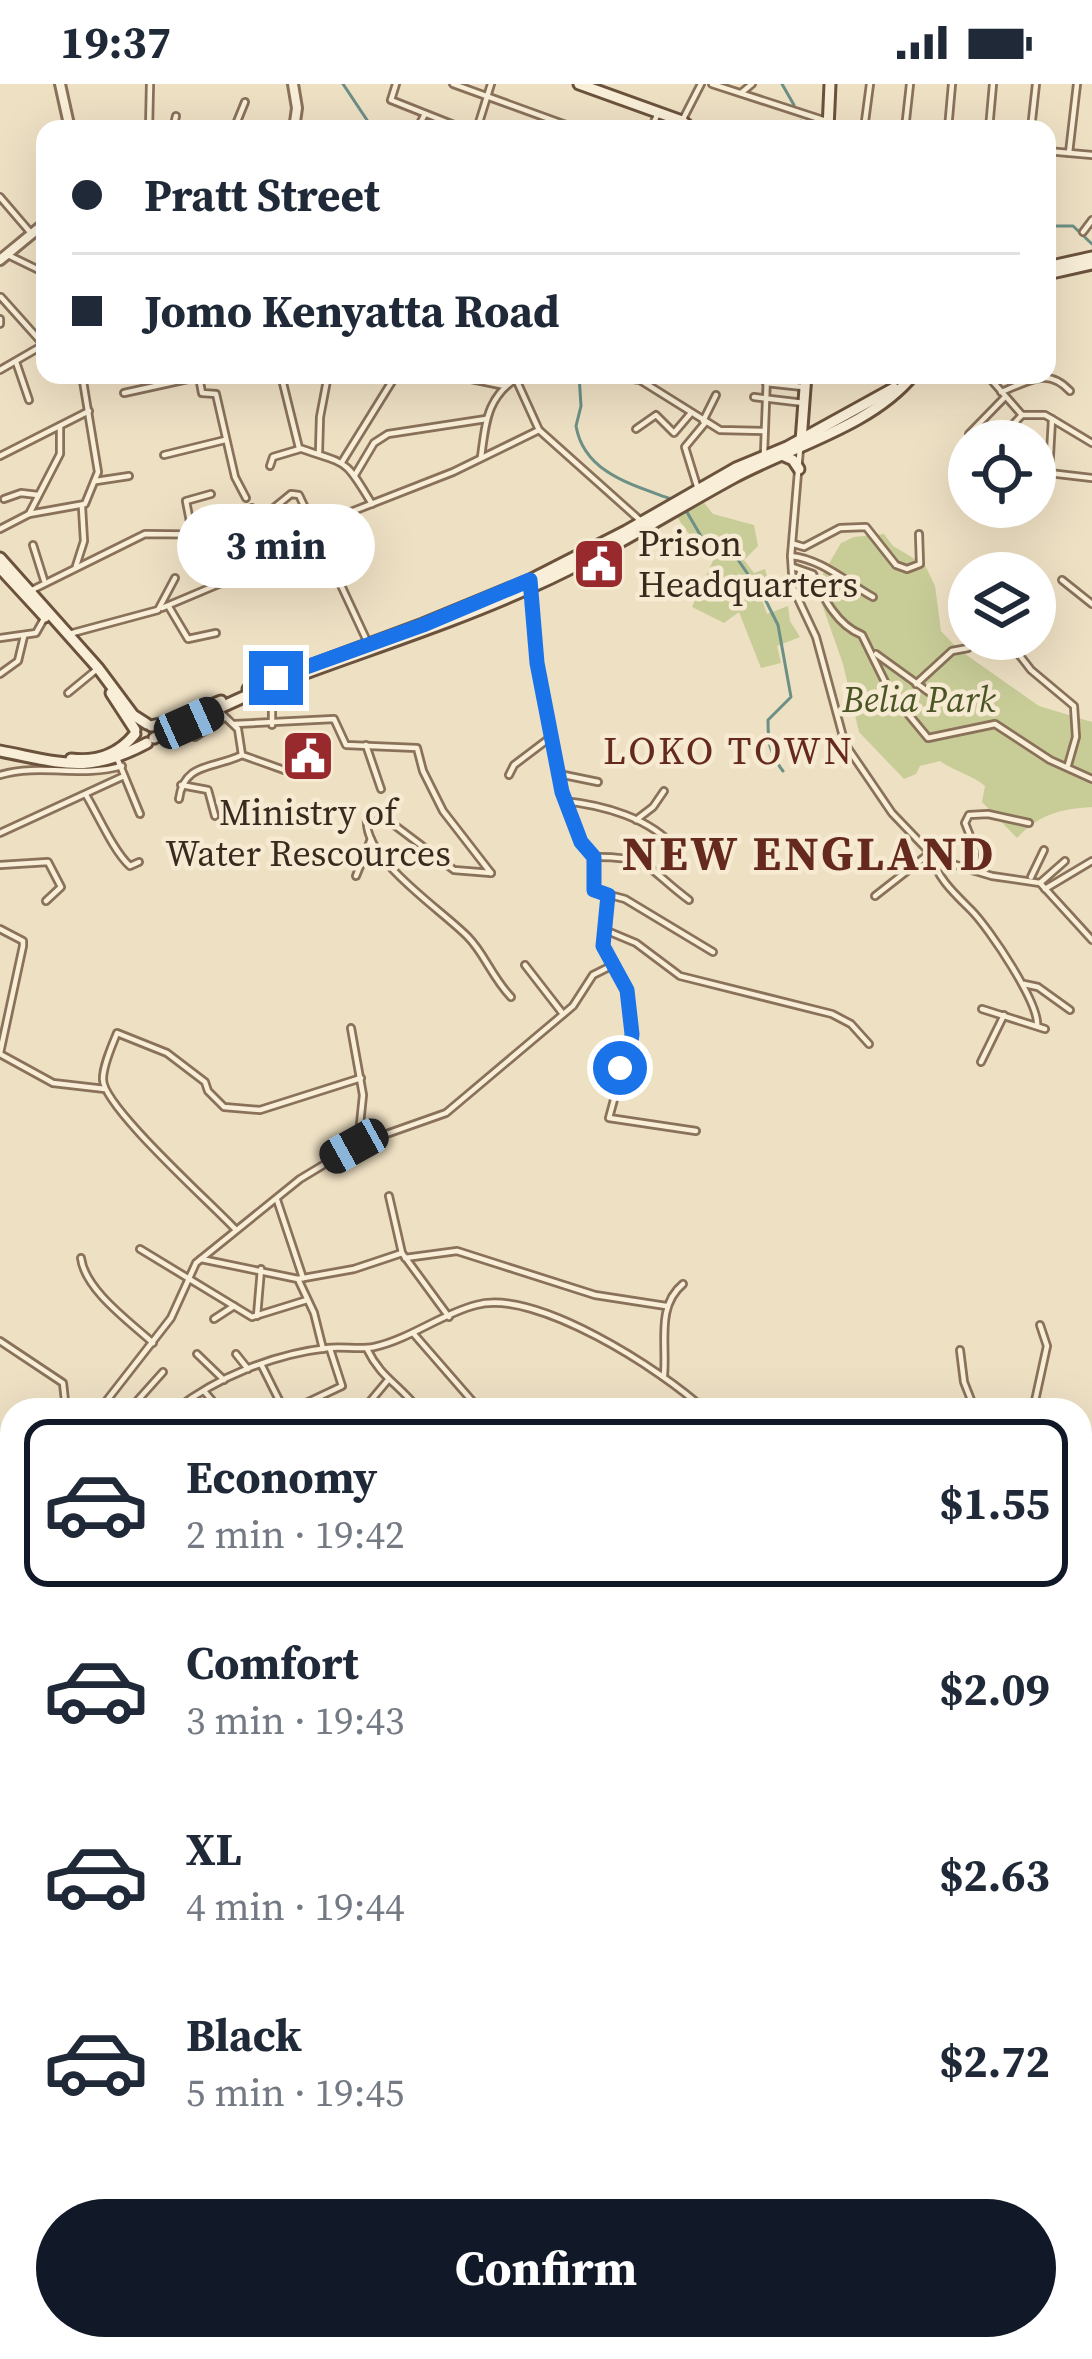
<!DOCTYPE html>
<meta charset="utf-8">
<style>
body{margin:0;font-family:"Source Serif 4",serif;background:#f2f2f3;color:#1f2937;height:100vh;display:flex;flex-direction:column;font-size:45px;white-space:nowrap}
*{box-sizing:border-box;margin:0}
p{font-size:39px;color:#747a83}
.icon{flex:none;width:66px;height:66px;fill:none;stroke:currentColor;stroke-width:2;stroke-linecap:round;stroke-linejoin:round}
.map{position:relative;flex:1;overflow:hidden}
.panel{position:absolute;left:0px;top:1314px;width:1092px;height:963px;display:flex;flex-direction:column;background:#fff;border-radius:36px 36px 0 0;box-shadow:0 12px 48px #0002}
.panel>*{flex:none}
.banner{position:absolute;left:36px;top:36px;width:1020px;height:264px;border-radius:24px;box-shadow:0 12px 48px #0002;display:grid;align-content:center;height:264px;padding:0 36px;background:#fff}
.fabs{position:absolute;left:948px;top:336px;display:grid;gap:24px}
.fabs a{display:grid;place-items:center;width:108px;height:108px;border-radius:50%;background:#fff;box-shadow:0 12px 48px #0002;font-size:60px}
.end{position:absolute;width:54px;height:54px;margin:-27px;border:15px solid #1a73e8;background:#fff;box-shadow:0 0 0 6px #fff}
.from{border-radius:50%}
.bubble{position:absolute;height:84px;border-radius:42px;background:#fff;box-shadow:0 12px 48px #0002;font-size:39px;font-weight:700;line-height:84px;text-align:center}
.car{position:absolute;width:36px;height:72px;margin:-36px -18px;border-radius:15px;box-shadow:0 0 9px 3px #0007;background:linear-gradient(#222 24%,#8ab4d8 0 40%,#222 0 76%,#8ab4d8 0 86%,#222 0)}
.banner b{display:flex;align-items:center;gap:42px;height:114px;font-size:45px}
.banner b+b{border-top:3px solid #e0e1e3}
.banner i{width:30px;height:30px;background:#1f2937}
ul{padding:21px 0 0;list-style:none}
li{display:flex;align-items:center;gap:36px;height:168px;margin:0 24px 18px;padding:0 12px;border:6px solid transparent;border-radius:24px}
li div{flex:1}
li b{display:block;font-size:45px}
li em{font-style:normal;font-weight:700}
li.active{border-color:#111827}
li>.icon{width:108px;height:108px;stroke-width:1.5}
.cta{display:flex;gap:24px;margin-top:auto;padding:24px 36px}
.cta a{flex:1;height:138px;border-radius:72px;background:#111827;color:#fff;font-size:48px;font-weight:700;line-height:138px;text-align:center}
.status{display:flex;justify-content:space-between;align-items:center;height:84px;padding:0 60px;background:#fff;direction:ltr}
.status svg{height:33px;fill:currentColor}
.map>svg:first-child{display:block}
.green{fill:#c8cc97}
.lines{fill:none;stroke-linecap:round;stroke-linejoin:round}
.stream{stroke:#6c8f86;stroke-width:3}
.minor-casing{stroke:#89715a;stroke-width:10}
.tertiary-casing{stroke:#89715a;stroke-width:14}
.secondary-casing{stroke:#6b523d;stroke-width:15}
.primary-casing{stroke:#56402e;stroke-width:16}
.minor{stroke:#f9eed7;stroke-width:4.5}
.tertiary{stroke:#f9eed7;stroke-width:8}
.secondary{stroke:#f9eed7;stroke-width:9}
.primary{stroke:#f2d49b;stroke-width:10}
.route{stroke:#1a73e8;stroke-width:15}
.labels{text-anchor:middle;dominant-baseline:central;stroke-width:9;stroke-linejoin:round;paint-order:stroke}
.poi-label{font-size:36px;fill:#392a1e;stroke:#f6ead3;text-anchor:start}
.park-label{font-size:36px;font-style:italic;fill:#4b5525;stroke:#f6ead3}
.neighbourhood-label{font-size:39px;letter-spacing:3px;fill:#652a1d;stroke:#f6ead3}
.district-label{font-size:48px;font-weight:bold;letter-spacing:3px;fill:#652a1d;stroke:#f6ead3}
</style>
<div class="status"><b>19:37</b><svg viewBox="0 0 49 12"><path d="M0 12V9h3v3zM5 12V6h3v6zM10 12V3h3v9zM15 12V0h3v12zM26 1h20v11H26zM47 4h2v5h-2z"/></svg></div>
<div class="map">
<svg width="1092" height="2275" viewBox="0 0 1092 2275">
<rect width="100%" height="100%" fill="#eee0c3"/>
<g class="green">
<polygon points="702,416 713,430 754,441 758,462 744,476 754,489 765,485 767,493 756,499 767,530 788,522 790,537 800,553 777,562 781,579 761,584 739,528 724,539 692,523 716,470 687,448 674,428"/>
<path d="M884,450l9,12 32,19 10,21 6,45 17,18 81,57 53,16v85c-31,2 -53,7 -75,31l-35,-36 3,-16c-13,-11 -31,-15 -45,-25l-20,5 -4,8 -12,5 -45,-47 -16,-68 -20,-57 -3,-28 21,-36 13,-6z"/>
</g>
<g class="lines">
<g class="stream">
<polyline points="343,0 373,45"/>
<polyline points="782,0 794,21"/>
<polyline points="801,37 809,45"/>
<polyline points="1047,142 1073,142 1092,160"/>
<path d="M579,291l2,31 -5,20c8,47 57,59 95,73"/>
<path d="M684,423l18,31h21l42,61 13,26 13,72 -23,23c0,22 1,33 15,51"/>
<polyline points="0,1371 12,1397"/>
<polyline points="1080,2112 1092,2121"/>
</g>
<g class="minor-casing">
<g id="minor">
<polyline points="396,0 391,16 464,45"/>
<polyline points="453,0 577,45"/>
<polyline points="712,0 826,37"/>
<polyline points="741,9 752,0"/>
<polyline points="682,37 701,0"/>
<polyline points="149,45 150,0"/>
<polyline points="173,45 176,32"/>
<polyline points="234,45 245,18"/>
<polyline points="322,45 324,41"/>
<polyline points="417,45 425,30"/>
<polyline points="477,45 491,0"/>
<polyline points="651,45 658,29"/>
<polyline points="864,45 870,0"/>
<polyline points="905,45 910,0"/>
<polyline points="948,45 952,0"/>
<polyline points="989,45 993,0"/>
<polyline points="1031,45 1036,0"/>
<polyline points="1047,67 1092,71"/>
<polyline points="1069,69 1077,0"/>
<polyline points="0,113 30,148"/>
<polyline points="1083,148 1092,136"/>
<polyline points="8,171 45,189"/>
<polyline points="1,213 43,260"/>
<polyline points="0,235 0,240"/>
<polyline points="16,278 29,316"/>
<polyline points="0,286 45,260"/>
<path d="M281,291l18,73c49,17 45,9 73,56"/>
<polyline points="452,291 505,302"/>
<polyline points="514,291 539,346 642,438"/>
<polyline points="606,291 640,296 720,346 764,347"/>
<polyline points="987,291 1022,331 1045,331 1052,335 1049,389 1092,394"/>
<polyline points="199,293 202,309 216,310 235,393 246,414"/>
<polyline points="766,299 803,303"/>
<path d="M1001,308c27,-10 46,-26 69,-1"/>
<polyline points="124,309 206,291"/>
<polyline points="754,313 804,319"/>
<polyline points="1052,335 1092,359"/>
<polyline points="703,337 716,311"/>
<polyline points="636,345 656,331 674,349 691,329"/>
<polyline points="969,350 1005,313"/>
<polyline points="997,357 1022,331"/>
<polyline points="800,364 791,472 793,504 816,553 845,660 892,729 936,775 992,792 1040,799 1092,856"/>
<polyline points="319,368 320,333 328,291"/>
<polyline points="764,369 767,291"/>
<polyline points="164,371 225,356"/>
<polyline points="0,372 89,327"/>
<path d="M481,373c5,-37 6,-61 40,-82"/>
<polyline points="342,378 396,291"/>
<polyline points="270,382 273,373 300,365"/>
<polyline points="355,391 374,359 388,350 486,335"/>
<polyline points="96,397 129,392"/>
<polyline points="697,402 685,363 705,339"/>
<polyline points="4,415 21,409 38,411"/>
<polyline points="252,424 258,432 264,432 291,410 299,411 367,557"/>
<polyline points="29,430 60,370 60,342"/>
<polyline points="315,442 453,388 539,346"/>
<polyline points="0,445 29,430 85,420 98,388 82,291"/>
<polyline points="192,448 186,417 211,410"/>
<polyline points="794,460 804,463 840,444 866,443 896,481 907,485 920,480 919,450"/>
<polyline points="33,461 44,496"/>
<path d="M791,472c30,3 55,26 82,41"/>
<polyline points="76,482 84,457 82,423"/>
<path d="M793,483l20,7c10,24 24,51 49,61l28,57 38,46 67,-14 55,36 42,19"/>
<polyline points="1062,496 1092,520"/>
<polyline points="532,507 537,579 562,708 581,758 594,773 595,807 625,815 713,868"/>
<polyline points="28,508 145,450 236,451 261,468 276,458 286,466 320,453"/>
<polyline points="169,523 188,555 216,549"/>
<polyline points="162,524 245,489 264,467"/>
<polyline points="69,550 158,526 175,494"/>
<polyline points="0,554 36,549 45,533"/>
<polyline points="1007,555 1031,586 1074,622 1076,653 1068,681"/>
<polyline points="876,570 941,617"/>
<polyline points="0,590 18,577 24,552"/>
<polyline points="916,600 952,567 968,564"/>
<polyline points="68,609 96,586"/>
<polyline points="218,626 238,645 242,671 284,686 314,689"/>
<polyline points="235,640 334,635 346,661 417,664 423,687 443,727 491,789"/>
<polyline points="272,641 272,604"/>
<polyline points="195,653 224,634"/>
<polyline points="366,661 381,705"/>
<polyline points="117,674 140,730"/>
<polyline points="559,690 598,698"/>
<path d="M0,691c41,-12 81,3 122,-9"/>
<polyline points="509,691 514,681 551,653"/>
<polyline points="181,701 208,706 215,732"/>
<path d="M86,711c12,20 28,57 44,71l9,-4"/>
<path d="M179,715c5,-37 34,-30 63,-44"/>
<path d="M564,717c39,4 87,17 112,48"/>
<polyline points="636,736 653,723 664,707"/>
<polyline points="0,749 124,692"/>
<path d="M594,773c58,-1 54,13 95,43"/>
<path d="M933,773c2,19 24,39 38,53 18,18 69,94 66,116"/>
<polyline points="0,781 48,778 61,803 46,817"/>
<polyline points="975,787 976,767 965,739 969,731 988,730 1029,739"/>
<path d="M491,789l-37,-3 -69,-52 -11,-4 -7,5c-4,40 75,91 101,118 16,16 24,40 43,60"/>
<polyline points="356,792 371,755"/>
<polyline points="1031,793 1044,766"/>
<polyline points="1040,799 1065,777"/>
<polyline points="1045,805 1092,777"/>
<polyline points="608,811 603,862 627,906 632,949 609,1034 696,1047"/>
<polyline points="875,812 930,769"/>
<polyline points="0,845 23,857 23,862 0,969"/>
<polyline points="605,846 636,859 680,892 832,930 851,940 869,960"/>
<polyline points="525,881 563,930"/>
<polyline points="1024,900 1038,903 1070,926"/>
<polyline points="982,925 1045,945"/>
<polyline points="0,970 53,999 105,1005"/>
<polyline points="981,978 1004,931"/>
<polyline points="358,1060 446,1029 573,922 593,891 611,882"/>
<polyline points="389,1112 402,1169 449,1233"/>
<polyline points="277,1116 303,1194"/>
<path d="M236,1146c-24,-26 -134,-124 -133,-151 0,-14 9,-33 14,-46l50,20 38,29 3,9 16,16 36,3 101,-32"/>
<polyline points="140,1165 252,1233 307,1216"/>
<path d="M81,1174c4,32 49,64 72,85"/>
<polyline points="405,1174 457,1167 595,1211 666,1222"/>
<polyline points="201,1175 298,1195 314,1229 323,1265"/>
<polyline points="298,1195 354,1185 402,1169"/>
<polyline points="257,1232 261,1185"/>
<polyline points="214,1235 234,1222"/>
<polyline points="413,1249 480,1326"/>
<polyline points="0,1257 63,1299 66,1326"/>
<path d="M367,1265c14,29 32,35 52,61"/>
<polyline points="960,1266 964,1298 975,1326"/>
<polyline points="197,1270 224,1296"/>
<polyline points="236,1270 248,1285"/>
<polyline points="261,1280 284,1326"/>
<path d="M664,1291c3,-31 -8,-69 19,-91"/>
<polyline points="204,1307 220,1326"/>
<polyline points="306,1319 342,1302 330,1265"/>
<polyline points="105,1326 104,1320 171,1234 196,1179 300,1095 358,1060 363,1011 351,944"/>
<polyline points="129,1326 163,1288"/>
<path d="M175,1326c42,-33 99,-56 153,-62 15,-2 31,2 46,-1 36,-8 67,-33 102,-42 59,-17 186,65 229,105"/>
<polyline points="363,1326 388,1296"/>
<polyline points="1033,1326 1047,1262 1040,1241"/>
<polyline points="0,1472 12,1474"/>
<polyline points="1090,1509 1092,1510"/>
<polyline points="0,1524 12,1532"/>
<polyline points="1080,1556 1092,1567"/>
<polyline points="0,1592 10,1580 12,1571"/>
<polyline points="1080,1642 1092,1622"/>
<polyline points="0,1723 12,1697"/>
<polyline points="1080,1772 1092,1757"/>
<polyline points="1080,1825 1092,1843"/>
<polyline points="0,1892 12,1896"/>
<polyline points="0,1946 3,1929 12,1918"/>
<polyline points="0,1961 12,1965"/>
<polyline points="1080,1989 1092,1993"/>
<polyline points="0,2086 12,2092"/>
<polyline points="0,2169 12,2176"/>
<polyline points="1080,2211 1087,2218 1080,2228"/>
<polyline points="12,2246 6,2261 31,2275"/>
<polyline points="491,2265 508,2275"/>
<polyline points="588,2265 590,2268"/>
<polyline points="653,2265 659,2275"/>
<polyline points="698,2265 706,2275"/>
<polyline points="864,2265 886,2275"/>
<polyline points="66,2275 68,2265"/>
<polyline points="439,2275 448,2265"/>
<polyline points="917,2275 924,2265"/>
<polyline points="978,2275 982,2265"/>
<polyline points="985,2275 989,2265"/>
<polyline points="1090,2275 1092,2273"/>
</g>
</g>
<g class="tertiary-casing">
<g id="tertiary">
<polyline points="60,0 70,45"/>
<polyline points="293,0 297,24 294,45"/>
<polyline points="0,176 45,139"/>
</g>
</g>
<g class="secondary-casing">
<g id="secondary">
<polyline points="579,0 682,37 692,45"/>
<polyline points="828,45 830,0"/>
<polyline points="1047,183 1092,173"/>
<polyline points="1047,190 1092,180"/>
<polyline points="801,357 806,291"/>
<polyline points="784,372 793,376 799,385"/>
<polyline points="0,474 98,584 133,631 147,640"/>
<polyline points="0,484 45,533"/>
<polyline points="248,605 423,540 530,496 626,447 736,384 787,363 894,304"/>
<polyline points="111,609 135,646"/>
<polyline points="151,642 173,637 221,617"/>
<path d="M154,654c33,-14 66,-31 99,-45 93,-37 189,-65 281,-107 69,-31 133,-72 199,-108 57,-31 139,-52 180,-103"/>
<path d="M0,667c63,12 87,24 147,-8"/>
<path d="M71,675c26,3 47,-4 64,-25"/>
</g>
</g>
<g class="primary-casing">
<g id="primary">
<polyline points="0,1648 12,1653"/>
<polyline points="1027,2265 1039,2275"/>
</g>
</g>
<use href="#minor" class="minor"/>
<use href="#tertiary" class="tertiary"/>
<use href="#secondary" class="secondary"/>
<use href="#primary" class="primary"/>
</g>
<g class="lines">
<polyline class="route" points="276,594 423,541 530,496 537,579 562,708 581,758 594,773 594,806 608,811 603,862 627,906 632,950 630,967 620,984"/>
</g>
<defs>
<g id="civic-square" transform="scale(2.7)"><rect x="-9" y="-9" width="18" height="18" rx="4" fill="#982a2e" stroke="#f6ead3"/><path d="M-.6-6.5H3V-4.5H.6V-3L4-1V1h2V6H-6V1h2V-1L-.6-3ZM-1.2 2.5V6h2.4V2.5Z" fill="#fff"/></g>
</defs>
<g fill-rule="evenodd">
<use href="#civic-square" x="599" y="480"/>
<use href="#civic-square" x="308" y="672"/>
</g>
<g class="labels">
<g class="poi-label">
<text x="638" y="459">Prison<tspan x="638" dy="41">Headquarters</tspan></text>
<text x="308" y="728" text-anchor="middle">Ministry of<tspan x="308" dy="41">Water Rescources</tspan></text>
</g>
<g class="park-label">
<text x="919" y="615">Belia Park</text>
</g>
<g class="neighbourhood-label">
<text x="729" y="666">LOKO TOWN</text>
</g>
<g class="district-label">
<text x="809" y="769">NEW ENGLAND</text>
</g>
</g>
</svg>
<div class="fabs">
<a><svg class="icon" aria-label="locate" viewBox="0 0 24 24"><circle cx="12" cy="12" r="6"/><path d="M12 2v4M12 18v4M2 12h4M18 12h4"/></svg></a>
<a><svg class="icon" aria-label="layers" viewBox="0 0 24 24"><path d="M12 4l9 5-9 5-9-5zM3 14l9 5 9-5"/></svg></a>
</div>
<i class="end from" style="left:620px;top:984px"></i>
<i class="end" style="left:276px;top:594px"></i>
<div class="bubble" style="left:177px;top:420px;width:198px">3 min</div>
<i class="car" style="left:189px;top:639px;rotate:66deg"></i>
<i class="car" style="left:354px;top:1062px;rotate:241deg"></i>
<div class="banner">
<b><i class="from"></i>Pratt Street</b>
<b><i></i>Jomo Kenyatta Road</b>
</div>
<section class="panel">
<ul>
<li class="active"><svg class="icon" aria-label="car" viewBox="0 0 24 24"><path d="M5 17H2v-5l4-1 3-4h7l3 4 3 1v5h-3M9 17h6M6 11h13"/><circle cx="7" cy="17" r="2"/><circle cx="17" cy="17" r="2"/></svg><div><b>Economy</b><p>2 min · 19:42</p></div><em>$1.55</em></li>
<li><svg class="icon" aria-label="car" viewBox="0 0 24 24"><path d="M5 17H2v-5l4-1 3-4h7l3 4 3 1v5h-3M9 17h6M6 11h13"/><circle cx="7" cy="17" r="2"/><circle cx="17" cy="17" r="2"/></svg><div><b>Comfort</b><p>3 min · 19:43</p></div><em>$2.09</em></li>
<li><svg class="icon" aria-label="car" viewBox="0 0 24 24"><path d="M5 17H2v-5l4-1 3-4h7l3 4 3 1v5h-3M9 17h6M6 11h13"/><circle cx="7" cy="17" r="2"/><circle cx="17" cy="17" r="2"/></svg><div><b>XL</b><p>4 min · 19:44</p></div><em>$2.63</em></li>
<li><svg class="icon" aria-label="car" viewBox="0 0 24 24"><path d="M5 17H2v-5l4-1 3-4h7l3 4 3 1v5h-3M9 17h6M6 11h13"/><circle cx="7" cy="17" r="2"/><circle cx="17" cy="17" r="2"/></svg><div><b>Black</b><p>5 min · 19:45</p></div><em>$2.72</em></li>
</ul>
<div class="cta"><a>Confirm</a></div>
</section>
</div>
